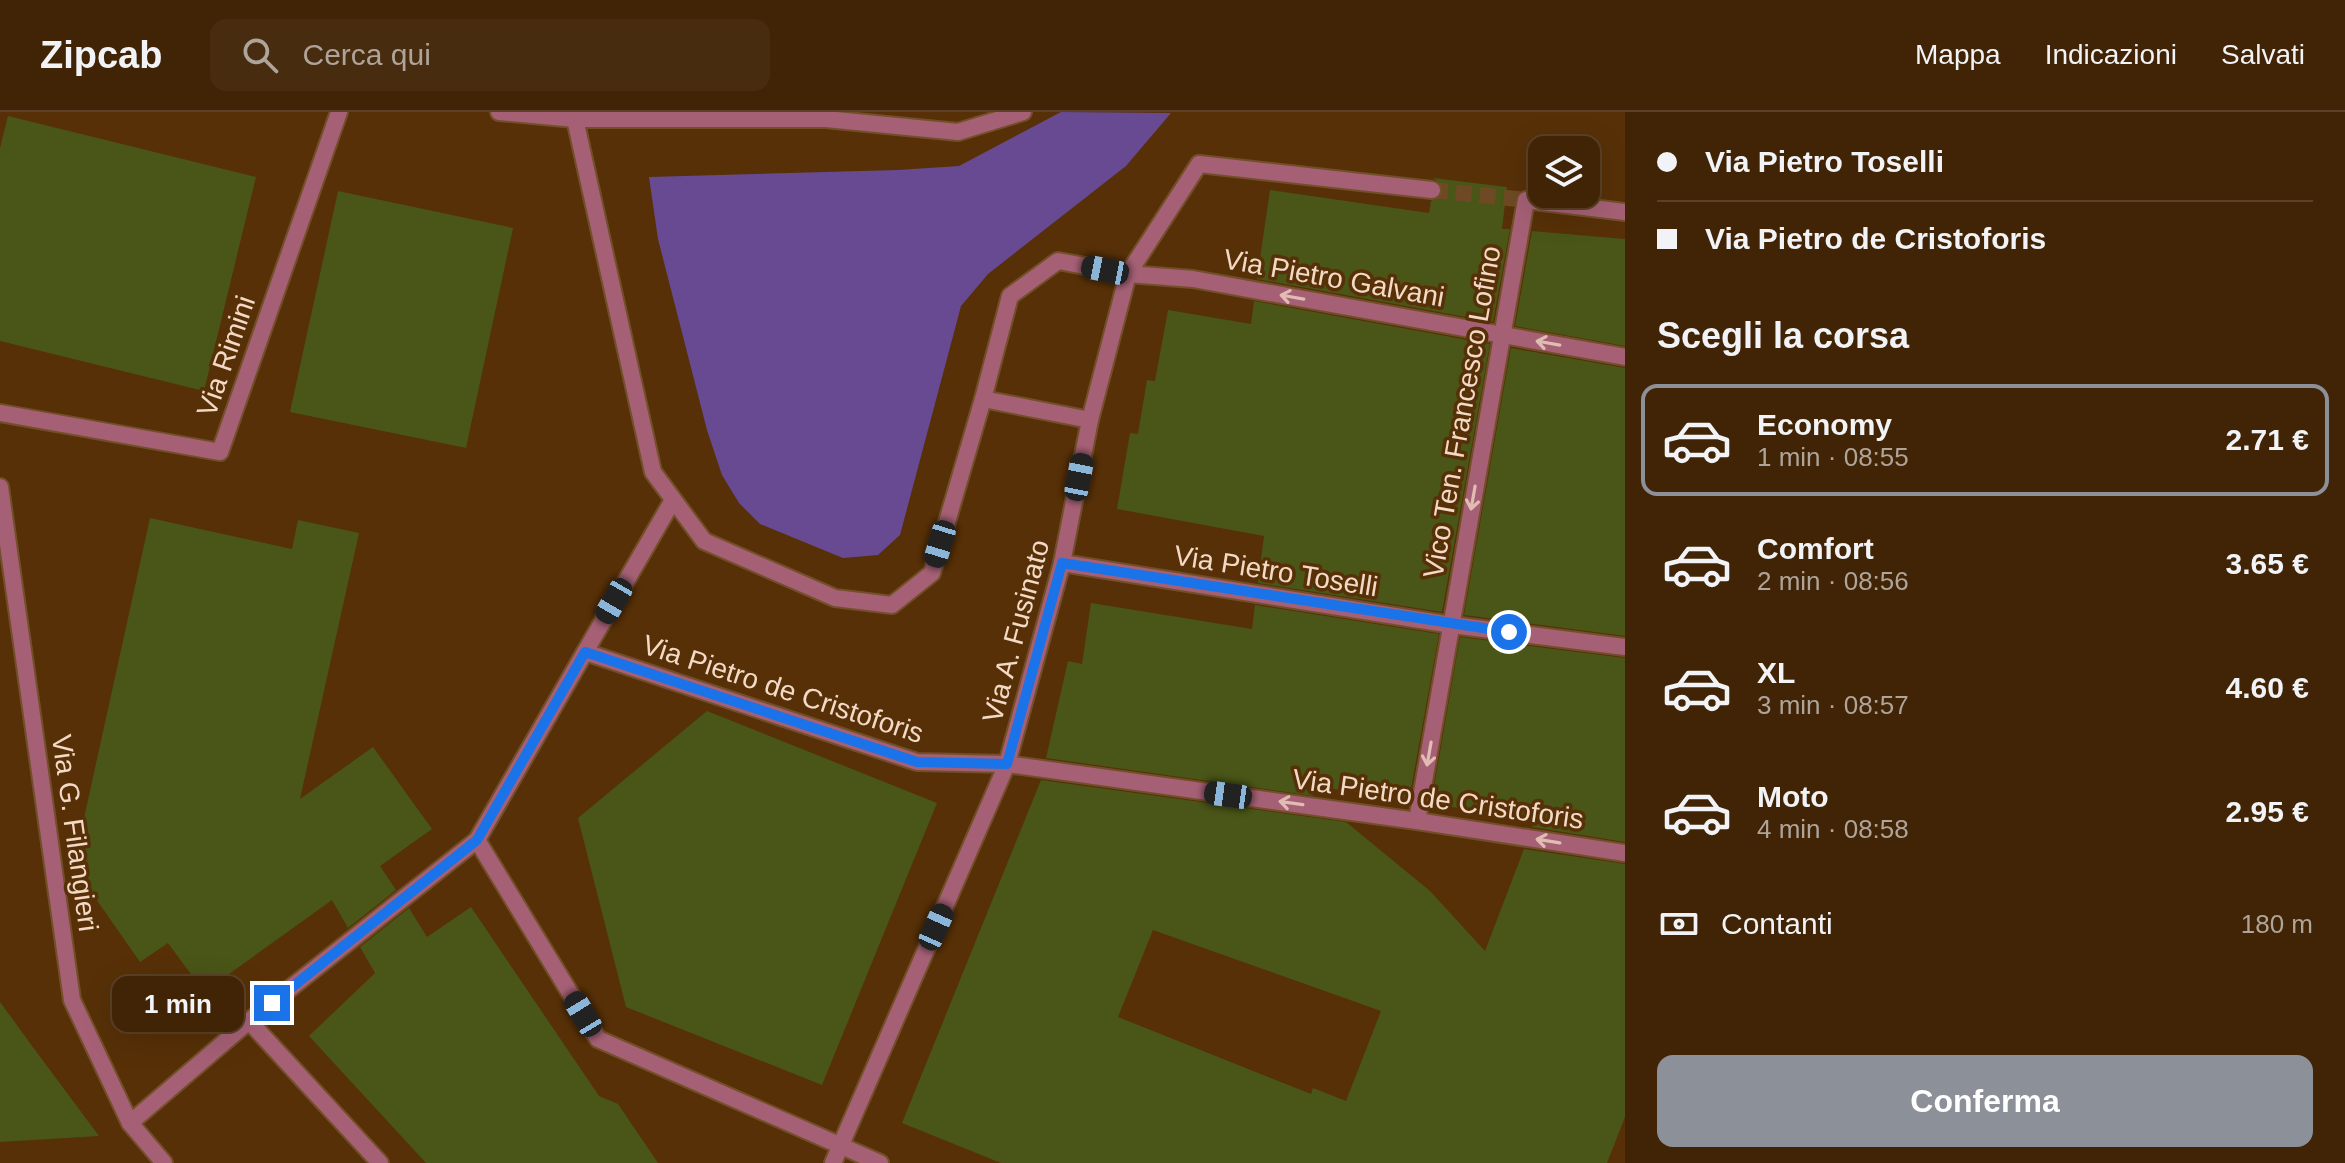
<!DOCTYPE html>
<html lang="it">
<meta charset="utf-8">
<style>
body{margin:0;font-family:Helvetica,sans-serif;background:#482c0f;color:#f1f3f6;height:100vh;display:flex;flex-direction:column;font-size:30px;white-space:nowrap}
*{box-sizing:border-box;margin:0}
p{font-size:26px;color:#aea49a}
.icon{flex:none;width:44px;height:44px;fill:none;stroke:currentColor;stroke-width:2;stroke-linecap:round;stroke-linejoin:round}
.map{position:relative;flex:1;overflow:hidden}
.side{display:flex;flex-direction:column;background:#412405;width:720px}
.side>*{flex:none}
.top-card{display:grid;align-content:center;height:176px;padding:0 32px;background:#412405}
.buttons{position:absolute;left:1528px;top:24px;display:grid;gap:16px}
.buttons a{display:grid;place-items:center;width:72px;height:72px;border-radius:16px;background:#412405;box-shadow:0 8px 32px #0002,0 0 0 2px #5a4127;font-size:40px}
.end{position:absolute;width:36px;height:36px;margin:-18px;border:10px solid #1a73e8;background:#fff;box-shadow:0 0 0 4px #fff}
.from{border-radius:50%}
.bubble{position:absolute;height:56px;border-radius:16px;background:#412405;box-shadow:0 8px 32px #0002,0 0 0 2px #5a4127;font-size:26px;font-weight:700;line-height:56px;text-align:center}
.car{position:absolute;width:24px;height:48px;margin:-24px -12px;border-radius:10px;box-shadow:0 0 6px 2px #0007;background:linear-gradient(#222 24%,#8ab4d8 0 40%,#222 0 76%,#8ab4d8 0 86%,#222 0)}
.top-card b{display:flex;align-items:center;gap:28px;height:76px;font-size:30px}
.top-card b+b{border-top:2px solid #5a4127}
.top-card i{width:20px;height:20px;background:#f1f3f6}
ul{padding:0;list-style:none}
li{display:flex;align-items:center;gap:24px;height:112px;margin:0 16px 12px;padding:0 16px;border:4px solid transparent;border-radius:16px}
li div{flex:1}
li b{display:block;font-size:30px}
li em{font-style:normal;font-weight:700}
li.current{border-color:#8c9099}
li>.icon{width:72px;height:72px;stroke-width:1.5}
h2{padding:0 32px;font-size:36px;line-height:96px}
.pay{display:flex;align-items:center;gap:20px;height:88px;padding:0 32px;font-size:30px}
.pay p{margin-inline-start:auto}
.button{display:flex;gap:16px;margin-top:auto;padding:16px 32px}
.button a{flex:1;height:92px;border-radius:16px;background:#8c9099;color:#fff;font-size:32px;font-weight:700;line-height:92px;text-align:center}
header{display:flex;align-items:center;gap:48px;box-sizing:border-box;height:112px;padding:0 40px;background:#412405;border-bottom:2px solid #5a4127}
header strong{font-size:38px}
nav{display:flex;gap:44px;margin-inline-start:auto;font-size:28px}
.search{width:560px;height:72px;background:#482c0f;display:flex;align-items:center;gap:20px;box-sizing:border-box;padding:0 28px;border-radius:16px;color:#aea49a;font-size:30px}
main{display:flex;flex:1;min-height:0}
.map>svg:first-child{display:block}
.green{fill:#674a92}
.building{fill:#495617;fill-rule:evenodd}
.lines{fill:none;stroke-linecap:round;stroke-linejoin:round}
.street-tunnel{stroke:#6e4a24;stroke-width:16;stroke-dasharray:16 8;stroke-linecap:butt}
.street-casing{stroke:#734f29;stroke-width:20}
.street{stroke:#a56075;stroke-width:16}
.oneway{stroke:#e0bcb2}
.route{stroke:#1a73e8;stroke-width:10}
.labels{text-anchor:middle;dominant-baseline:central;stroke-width:7;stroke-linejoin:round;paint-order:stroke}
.street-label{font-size:28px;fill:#f3dac6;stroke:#573007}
</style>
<header>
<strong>Zipcab</strong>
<div class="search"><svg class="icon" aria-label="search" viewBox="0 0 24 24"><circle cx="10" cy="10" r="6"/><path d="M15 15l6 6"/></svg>Cerca qui</div>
<nav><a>Mappa</a><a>Indicazioni</a><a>Salvati</a></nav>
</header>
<main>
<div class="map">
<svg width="1625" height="1051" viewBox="0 0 1625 1051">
<rect width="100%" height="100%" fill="#573007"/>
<polygon class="green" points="1061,0 1171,1 1126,54 988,162 961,194 900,423 878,443 843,446 760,412 739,391 722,363 707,318 658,127 649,65 898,58 959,54"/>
<g class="building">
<polygon points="8,4 256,65 204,279 0,229 0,36"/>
<polygon points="1433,66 1507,75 1502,117 1510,117 1493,210 1257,167 1270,78 1429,101 1431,89 1440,85 1443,78 1442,73"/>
<polygon points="338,79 513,116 466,336 290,300"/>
<polygon points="1532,119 1625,127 1625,234 1515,214"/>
<polygon points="1254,189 1490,232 1442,500 1258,471 1264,424 1117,397 1130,321 1138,322 1147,268 1155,269 1168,198 1251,212"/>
<polygon points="1511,236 1625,256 1625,524 1464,503"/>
<polygon points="150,406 292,437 298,408 359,421 300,687 373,635 432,717 380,754 396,778 348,816 332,788 204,880 168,831 140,850 96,787 68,781 68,779"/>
<polygon points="1091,491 1252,517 1255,493 1439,522 1409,688 1300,672 1314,684 1046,646 1068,549 1082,552"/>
<polygon points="1460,525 1625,546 1625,730 1532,715 1535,707 1431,692"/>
<polygon points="707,599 937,691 822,973 626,895 578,706"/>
<path d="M1041,668l305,42 84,69 55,60 39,-102 101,15v253l-18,46h-606l-99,-40zM1153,818l228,81 -35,90 -33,-13 -2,6 -193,-77z"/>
<polygon points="471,795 599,984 618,992 658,1051 426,1051 309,924 375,861 360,835 409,796 427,825"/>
<polygon points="0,890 38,942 99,1024 0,1030"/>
</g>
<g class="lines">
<polyline class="street-tunnel" points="1432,78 1526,88"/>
<g class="street-casing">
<g id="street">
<polyline points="499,0 575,7 826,7 958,20 1023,0"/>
<polyline points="575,7 653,360 704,429 835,486 892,493 932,461 983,287 1010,184 1058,149 1128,162 1193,167 1625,245"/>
<polyline points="983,287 1090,308"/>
<polyline points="0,301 220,340 339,0"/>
<polyline points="0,375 72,888 130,1011 164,1051"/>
<polyline points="1062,451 1452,513 1625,535"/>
<polyline points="585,540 673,388"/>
<polyline points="1417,709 1526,88 1625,100"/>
<polyline points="477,728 598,927 880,1051"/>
<polyline points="249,909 380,1051"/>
<polyline points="130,1011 249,909 477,728 585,540 917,650 1007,652 1417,709 1625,741"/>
<polyline points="833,1051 1007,652 1062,451 1090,308 1128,162 1199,52 1432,78"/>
</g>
</g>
<use href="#street" class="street"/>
</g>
<defs><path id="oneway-shaft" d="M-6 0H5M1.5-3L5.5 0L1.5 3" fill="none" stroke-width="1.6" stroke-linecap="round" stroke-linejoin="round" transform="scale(2)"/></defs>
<g class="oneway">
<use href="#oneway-shaft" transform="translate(1292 185) rotate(-170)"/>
<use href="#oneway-shaft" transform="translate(1548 231) rotate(-170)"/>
<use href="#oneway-shaft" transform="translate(1473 386) rotate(100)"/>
<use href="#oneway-shaft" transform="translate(1429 642) rotate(100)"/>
<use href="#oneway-shaft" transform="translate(1291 691) rotate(-172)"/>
<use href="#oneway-shaft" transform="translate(1548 729) rotate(-171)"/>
</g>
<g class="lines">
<polyline class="route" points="272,891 477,728 585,540 917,650 1007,652 1062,451 1509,520"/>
</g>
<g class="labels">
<g class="street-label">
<text transform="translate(1334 166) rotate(10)">Via Pietro Galvani</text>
<text transform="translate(226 244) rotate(-71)">Via Rimini</text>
<text transform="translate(1462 300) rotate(-80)">Vico Ten. Francesco Lofino</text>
<text transform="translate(1276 459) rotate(9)">Via Pietro Toselli</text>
<text transform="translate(1016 519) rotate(-75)">Via A. Fusinato</text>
<text transform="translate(783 577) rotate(18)">Via Pietro de Cristoforis</text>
<text transform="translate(1438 687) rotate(8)">Via Pietro de Cristoforis</text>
<text transform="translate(75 721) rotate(82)">Via G. Filangieri</text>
</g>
</g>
</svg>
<div class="buttons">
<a><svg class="icon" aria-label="layers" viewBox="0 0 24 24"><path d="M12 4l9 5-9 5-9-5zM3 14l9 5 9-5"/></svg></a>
</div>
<i class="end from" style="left:1509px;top:520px"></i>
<i class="end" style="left:272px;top:891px"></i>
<div class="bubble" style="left:112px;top:864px;width:132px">1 min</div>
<i class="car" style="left:1105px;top:158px;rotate:281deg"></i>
<i class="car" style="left:1079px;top:365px;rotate:11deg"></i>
<i class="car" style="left:940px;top:432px;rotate:197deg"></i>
<i class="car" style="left:614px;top:489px;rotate:210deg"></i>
<i class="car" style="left:1228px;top:683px;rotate:278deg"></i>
<i class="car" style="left:936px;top:815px;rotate:24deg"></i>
<i class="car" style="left:583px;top:902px;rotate:329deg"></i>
</div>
<section class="side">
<div class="top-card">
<b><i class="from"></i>Via Pietro Toselli</b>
<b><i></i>Via Pietro de Cristoforis</b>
</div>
<h2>Scegli la corsa</h2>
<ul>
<li class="current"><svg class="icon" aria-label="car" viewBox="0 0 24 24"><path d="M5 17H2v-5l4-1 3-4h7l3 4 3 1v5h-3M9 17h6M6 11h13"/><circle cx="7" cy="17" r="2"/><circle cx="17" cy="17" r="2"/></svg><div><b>Economy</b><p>1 min · 08:55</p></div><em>2.71 €</em></li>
<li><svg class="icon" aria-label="car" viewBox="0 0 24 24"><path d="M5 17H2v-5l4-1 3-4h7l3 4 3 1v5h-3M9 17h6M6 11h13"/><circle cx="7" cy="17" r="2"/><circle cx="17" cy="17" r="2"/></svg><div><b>Comfort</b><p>2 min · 08:56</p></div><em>3.65 €</em></li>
<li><svg class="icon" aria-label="car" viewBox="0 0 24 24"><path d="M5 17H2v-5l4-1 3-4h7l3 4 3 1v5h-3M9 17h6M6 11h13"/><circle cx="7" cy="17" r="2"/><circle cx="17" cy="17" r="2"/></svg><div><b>XL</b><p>3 min · 08:57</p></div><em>4.60 €</em></li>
<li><svg class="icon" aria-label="car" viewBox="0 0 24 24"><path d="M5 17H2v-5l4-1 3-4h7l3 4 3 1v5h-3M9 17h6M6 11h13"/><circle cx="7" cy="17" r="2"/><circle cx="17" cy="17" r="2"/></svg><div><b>Moto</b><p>4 min · 08:58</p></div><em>2.95 €</em></li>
</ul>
<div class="pay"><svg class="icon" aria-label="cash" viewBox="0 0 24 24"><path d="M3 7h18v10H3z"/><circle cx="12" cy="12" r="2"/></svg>Contanti<p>180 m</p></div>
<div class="button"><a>Conferma</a></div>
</section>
</main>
